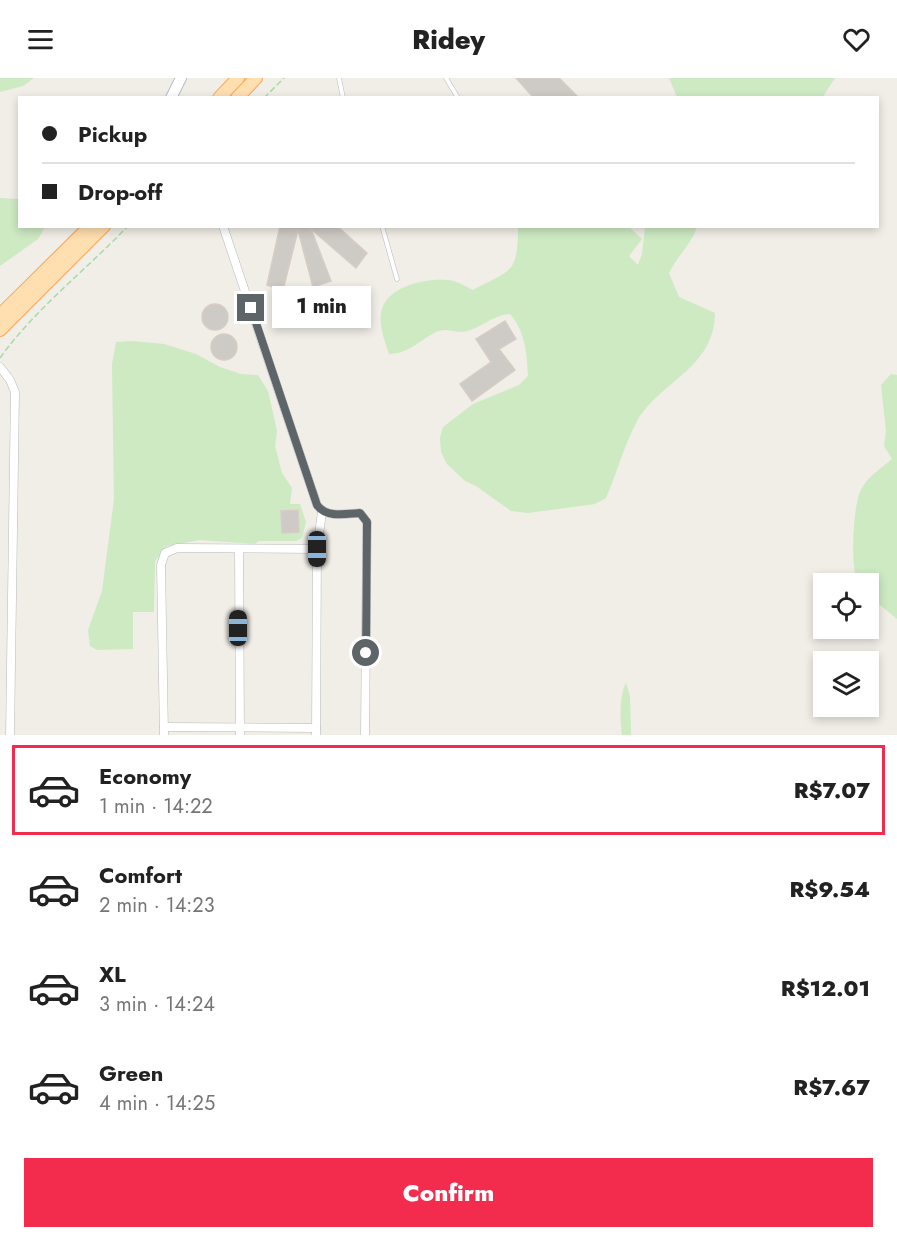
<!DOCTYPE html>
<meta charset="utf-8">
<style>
body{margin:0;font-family:Jost,sans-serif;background:#f2f2f2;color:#222;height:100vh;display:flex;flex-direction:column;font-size:22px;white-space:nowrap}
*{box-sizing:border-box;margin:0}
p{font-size:20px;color:#767676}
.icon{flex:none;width:33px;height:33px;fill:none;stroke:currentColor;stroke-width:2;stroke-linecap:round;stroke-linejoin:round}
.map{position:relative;height:657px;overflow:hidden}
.side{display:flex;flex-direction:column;background:#fff;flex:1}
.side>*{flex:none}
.hud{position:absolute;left:18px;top:18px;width:861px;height:132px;border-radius:0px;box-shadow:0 3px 9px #0003;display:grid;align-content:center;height:132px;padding:0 24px;background:#fff}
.tools{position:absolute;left:813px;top:495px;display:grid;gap:12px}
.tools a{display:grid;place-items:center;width:66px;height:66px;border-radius:0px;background:#fff;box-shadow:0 3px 9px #0003;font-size:30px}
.end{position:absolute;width:27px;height:27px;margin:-14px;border:8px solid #5e6568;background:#fff;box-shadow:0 0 0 3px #fff}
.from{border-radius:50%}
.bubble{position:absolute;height:42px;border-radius:0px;background:#fff;box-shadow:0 3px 9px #0003;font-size:20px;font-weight:800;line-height:42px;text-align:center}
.car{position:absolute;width:18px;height:36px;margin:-18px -9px;border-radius:8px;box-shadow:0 0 4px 2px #0007;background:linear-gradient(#222 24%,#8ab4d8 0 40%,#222 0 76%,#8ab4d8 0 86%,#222 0)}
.hud b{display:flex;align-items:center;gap:21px;height:57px;font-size:22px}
.hud b+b{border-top:2px solid #e0e0e0}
.hud i{width:15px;height:15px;background:#222}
ul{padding:10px 0 0;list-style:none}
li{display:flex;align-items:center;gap:18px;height:90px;margin:0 12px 9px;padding:0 12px;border:3px solid transparent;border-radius:0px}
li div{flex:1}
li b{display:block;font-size:22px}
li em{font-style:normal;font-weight:800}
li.active{border-color:#f32b4d}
li>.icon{width:54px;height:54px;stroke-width:1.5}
.cta{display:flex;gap:12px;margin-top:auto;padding:12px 24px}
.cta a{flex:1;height:69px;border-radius:0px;background:#f32b4d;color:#fff;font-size:24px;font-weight:800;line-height:69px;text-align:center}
header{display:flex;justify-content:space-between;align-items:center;height:78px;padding:0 24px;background:#fff;font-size:27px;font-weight:800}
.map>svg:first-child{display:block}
.green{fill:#cdeac3}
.building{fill:#cecac6;stroke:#d7cdc5;stroke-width:1.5}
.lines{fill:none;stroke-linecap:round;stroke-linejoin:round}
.lane-casing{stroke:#b7bbbe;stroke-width:5}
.street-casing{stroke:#b7bbbe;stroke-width:9}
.secondary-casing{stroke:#b5bcbf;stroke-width:12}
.primary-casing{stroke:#faa458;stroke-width:14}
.path{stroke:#a5dca6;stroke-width:1.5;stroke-dasharray:6 3;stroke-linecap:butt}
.lane{stroke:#fff;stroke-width:4}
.street{stroke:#fff;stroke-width:8}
.secondary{stroke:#fff;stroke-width:10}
.primary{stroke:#ffdeaf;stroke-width:12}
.route{stroke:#5e6568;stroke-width:8}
</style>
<header><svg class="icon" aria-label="menu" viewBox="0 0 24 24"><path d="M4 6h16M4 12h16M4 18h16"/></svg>Ridey<svg class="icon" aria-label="heart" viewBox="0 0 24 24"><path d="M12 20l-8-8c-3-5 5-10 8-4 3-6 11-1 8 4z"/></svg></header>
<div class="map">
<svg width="897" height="657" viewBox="0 0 897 657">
<rect width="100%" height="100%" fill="#f1ede7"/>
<g class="green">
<polygon points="0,0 34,0 23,8 0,14"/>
<polygon points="669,0 835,0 822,20 677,19"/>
<polygon points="0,120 19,121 20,148 45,149 38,161 0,188"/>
<path d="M518,148l111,1 13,12 -13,17 9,9 4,-11 3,-27h52c-6,18 -20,29 -28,46l10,24 36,16c-1,56 -55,68 -78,108 -13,24 -20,52 -31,77l-11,6 -67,9 -17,-2 -35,-25 -11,-5 -18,-17 -6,-12 -1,-14 3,-11 30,-23 46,-19 9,-9c-1,-23 -3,-45 -18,-62 -18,1 -31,16 -48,18 -10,0 -18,-5 -28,1 -17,9 -24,20 -45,21 -4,-12 -10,-28 -8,-41 4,-26 43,-35 66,-33 8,0 18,6 26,10 39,-21 45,-16 45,-64z"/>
<polygon points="132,263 164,266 196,276 220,289 241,296 258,297 268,313 277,353 275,368 282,395 292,410 290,426 300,426 306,444 302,460 296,463 259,463 255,466 200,462 167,468 155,483 154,534 133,534 133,571 97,572 90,568 88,552 102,513 114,421 112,286 116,264"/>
<path d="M891,296l6,1v244l-28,-23 -1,-12 -10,-1c-8,-14 -5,-75 2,-91 6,-14 20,-23 32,-33l-8,-13 2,-15 -5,-46z"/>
<path d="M626,605l4,13 1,39h-9c-2,-15 -3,-39 4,-52z"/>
</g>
<g class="building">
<polygon points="516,0 559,0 579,20 534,20"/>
<polygon points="280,148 337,148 367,175 356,190 311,151 331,203 313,209 298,152 283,212 267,207"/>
<circle cx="215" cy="239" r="13"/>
<polygon points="505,243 516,261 499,271 515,292 472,323 460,306 491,284 476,261"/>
<circle cx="224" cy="269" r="13"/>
<polygon points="298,432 299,454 282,455 281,433"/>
</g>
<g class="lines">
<g class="lane-casing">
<g id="lane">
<polyline points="339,0 343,20"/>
<polyline points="446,0 458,20"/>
<polyline points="382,148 397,201"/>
</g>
</g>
<g class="street-casing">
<g id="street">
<path d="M223,148l94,279c9,13 28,9 43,8l7,9 -2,213"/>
<polyline points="0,289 10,302 15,314 10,657"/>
<polyline points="239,471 240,657"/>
<polyline points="164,649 316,650"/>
<polyline points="164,657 161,487 165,475 177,470 317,471"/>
<polyline points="316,657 317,471 322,434"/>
</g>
</g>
<g class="secondary-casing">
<polyline id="secondary" points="171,20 181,0"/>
</g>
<g class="primary-casing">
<g id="primary">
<polyline points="219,20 238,0"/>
<polyline points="237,20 256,0"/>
<polyline points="0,237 90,148"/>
<polyline points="0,252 104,148"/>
</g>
</g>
<g class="path">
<polyline points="264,20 284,0"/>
<path d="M0,280c34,-48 87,-89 128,-132"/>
</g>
<use href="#lane" class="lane"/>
<use href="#street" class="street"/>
<use href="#secondary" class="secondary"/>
<use href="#primary" class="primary"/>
</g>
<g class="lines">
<path class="route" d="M251,230l66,197c9,13 28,9 43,8l7,9 -1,131"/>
</g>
</svg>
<div class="tools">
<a><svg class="icon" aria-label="locate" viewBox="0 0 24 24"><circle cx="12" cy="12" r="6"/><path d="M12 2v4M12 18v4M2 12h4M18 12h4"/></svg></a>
<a><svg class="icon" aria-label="layers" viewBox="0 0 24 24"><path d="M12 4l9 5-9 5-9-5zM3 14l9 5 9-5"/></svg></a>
</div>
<i class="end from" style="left:366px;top:575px"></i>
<i class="end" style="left:251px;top:230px"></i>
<div class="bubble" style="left:272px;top:208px;width:99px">1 min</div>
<i class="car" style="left:317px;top:471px;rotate:180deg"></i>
<i class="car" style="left:238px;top:550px;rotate:0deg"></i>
<div class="hud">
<b><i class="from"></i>Pickup</b>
<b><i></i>Drop-off</b>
</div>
</div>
<section class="side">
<ul>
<li class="active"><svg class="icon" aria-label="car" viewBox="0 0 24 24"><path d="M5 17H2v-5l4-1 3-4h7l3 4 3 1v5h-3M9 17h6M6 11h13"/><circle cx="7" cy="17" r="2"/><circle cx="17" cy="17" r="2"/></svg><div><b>Economy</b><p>1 min · 14:22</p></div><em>R$7.07</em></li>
<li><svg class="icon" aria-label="car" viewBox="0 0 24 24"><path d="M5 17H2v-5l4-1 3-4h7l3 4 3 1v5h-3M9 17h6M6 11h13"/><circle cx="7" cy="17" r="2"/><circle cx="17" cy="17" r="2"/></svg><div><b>Comfort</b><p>2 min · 14:23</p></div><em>R$9.54</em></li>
<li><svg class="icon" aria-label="car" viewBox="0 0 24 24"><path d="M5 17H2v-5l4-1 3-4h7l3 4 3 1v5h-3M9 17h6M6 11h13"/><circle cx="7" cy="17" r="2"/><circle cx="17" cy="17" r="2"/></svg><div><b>XL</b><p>3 min · 14:24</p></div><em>R$12.01</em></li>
<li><svg class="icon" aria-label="car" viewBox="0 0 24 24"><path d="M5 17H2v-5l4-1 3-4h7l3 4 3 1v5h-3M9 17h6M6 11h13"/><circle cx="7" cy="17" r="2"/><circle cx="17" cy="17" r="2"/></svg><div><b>Green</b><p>4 min · 14:25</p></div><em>R$7.67</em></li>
</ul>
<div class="cta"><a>Confirm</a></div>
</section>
